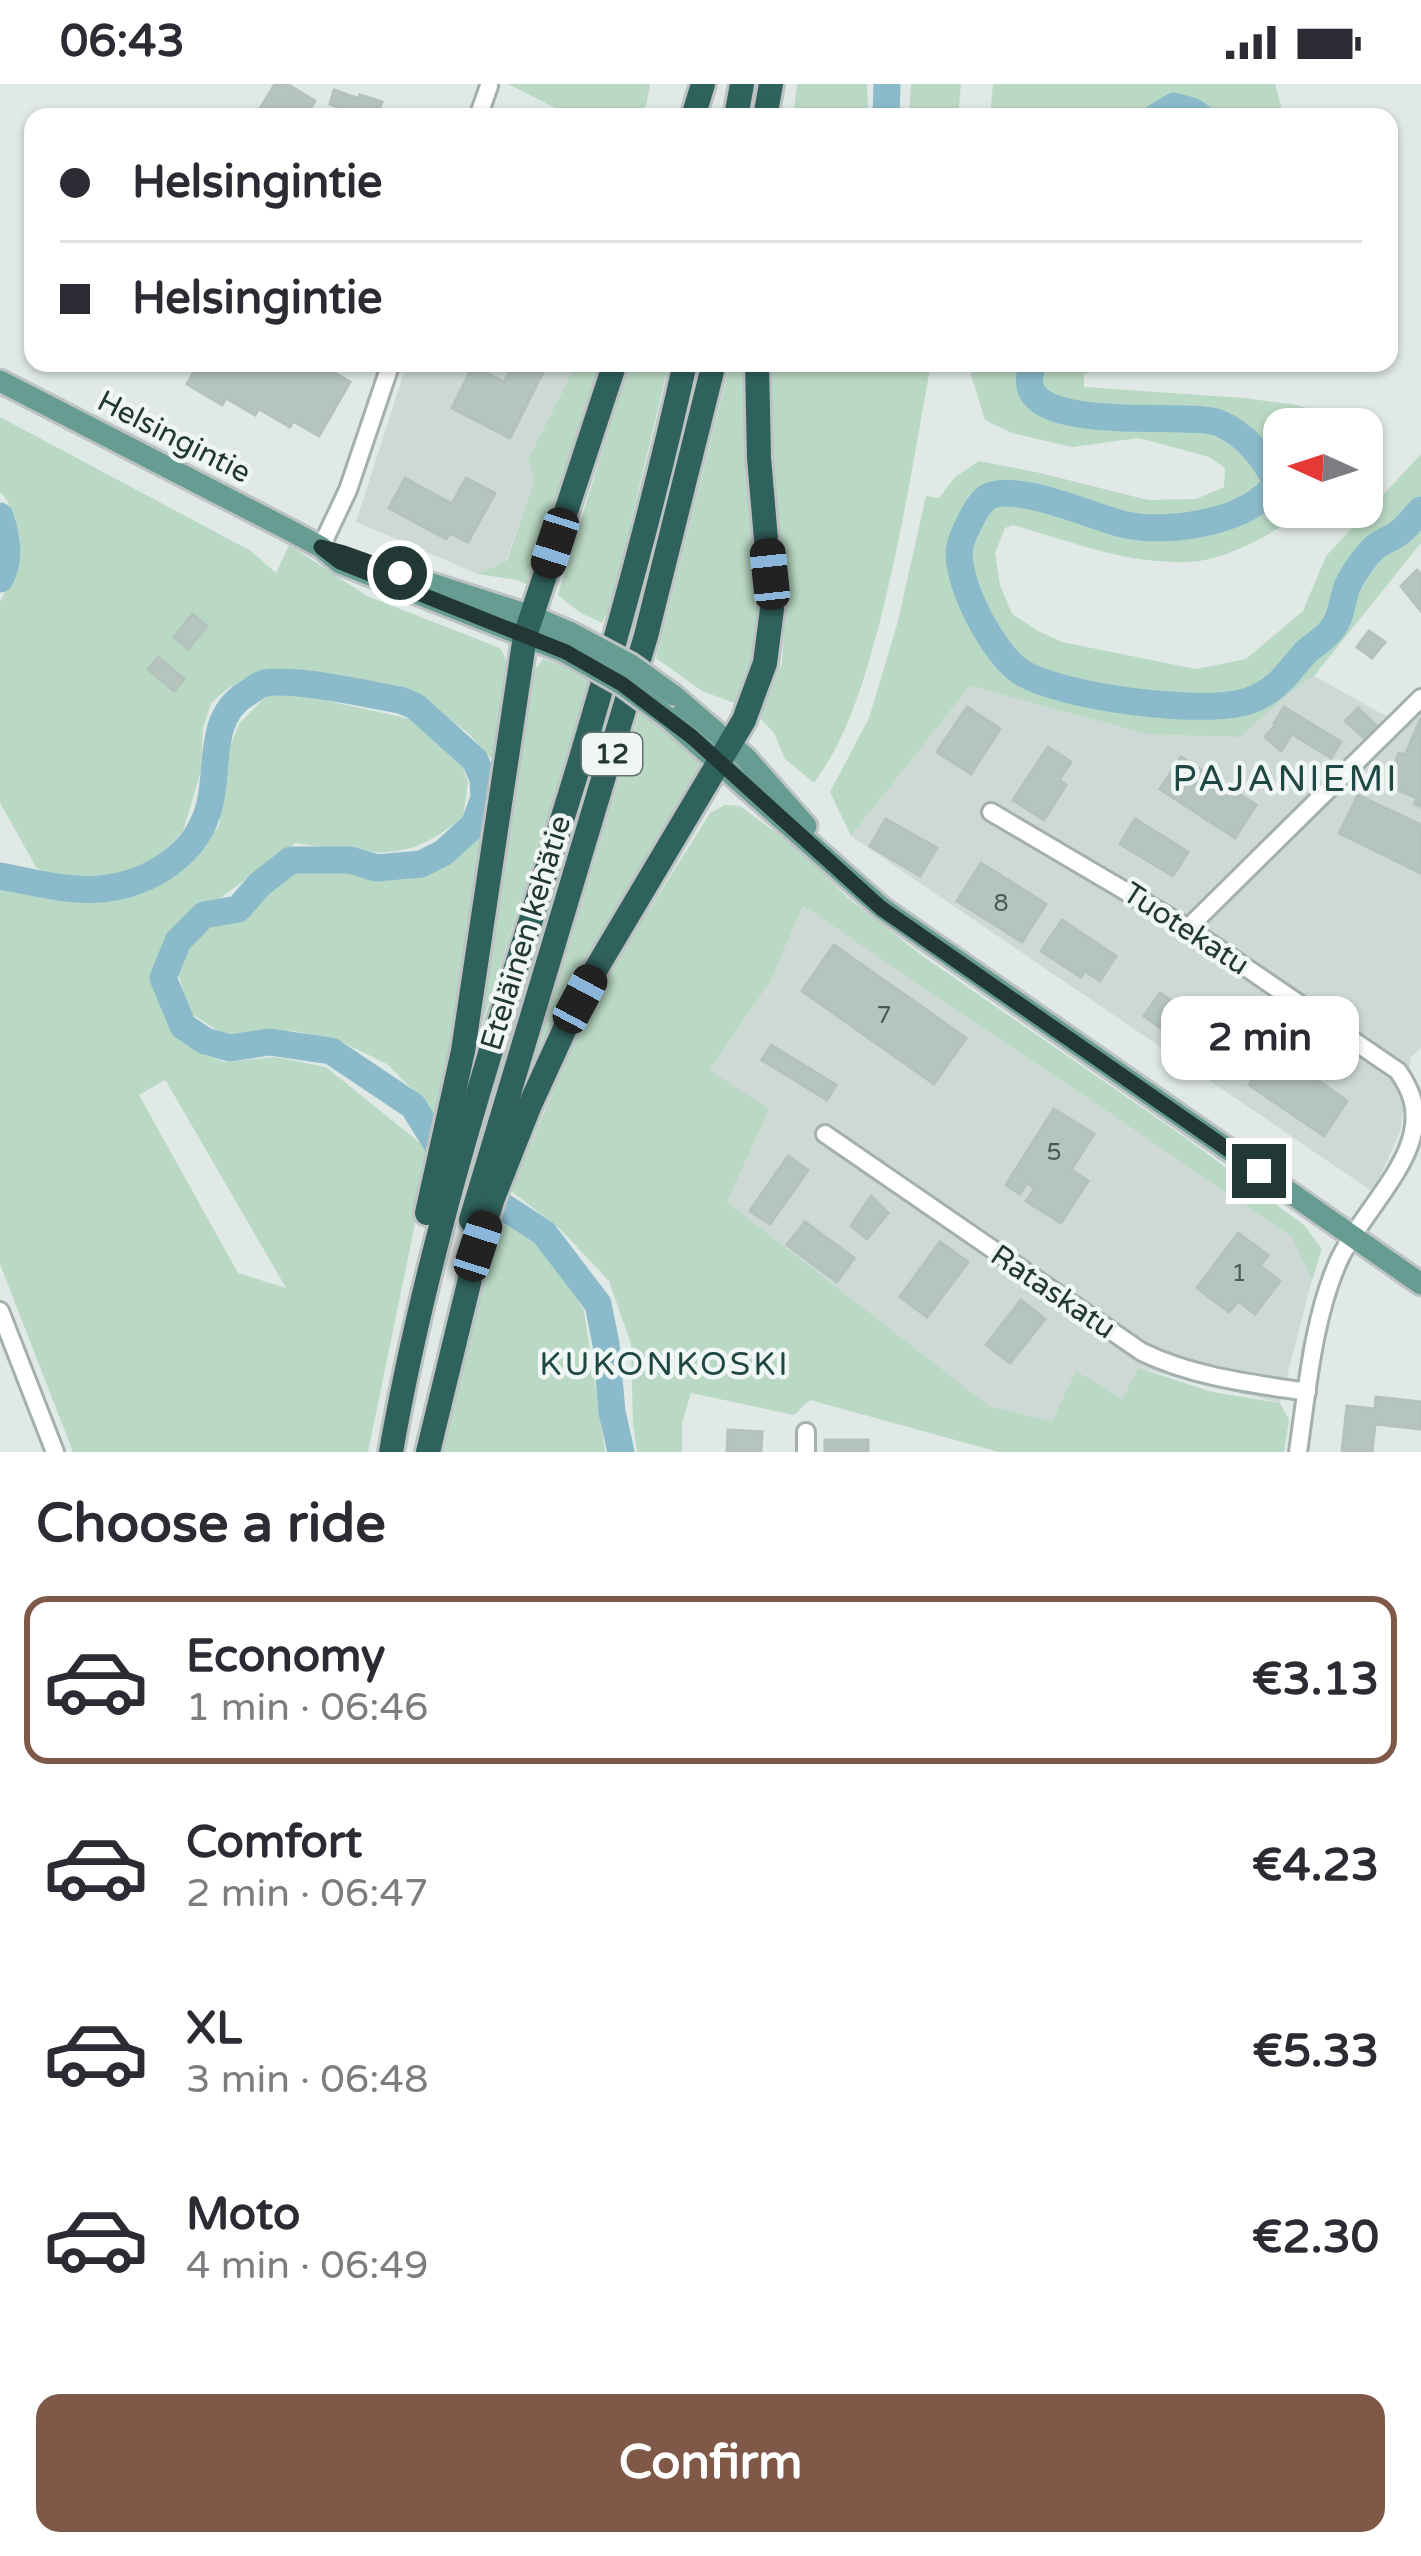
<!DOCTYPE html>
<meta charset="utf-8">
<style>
body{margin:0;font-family:"Varela Round",sans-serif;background:#f2f2f3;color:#2b2b33;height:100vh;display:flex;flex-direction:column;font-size:45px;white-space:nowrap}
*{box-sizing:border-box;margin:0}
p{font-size:39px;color:#7c7c81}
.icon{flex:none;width:66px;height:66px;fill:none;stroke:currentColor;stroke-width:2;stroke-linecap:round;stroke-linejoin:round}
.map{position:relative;height:1368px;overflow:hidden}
.side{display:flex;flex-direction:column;background:#fff;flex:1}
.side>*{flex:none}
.hud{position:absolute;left:24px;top:24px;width:1374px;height:264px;border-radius:24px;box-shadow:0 3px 9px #0004;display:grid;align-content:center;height:264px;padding:0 36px;background:#fff}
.needle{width:78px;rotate:273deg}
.fabs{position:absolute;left:1263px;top:324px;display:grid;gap:24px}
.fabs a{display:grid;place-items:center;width:120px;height:120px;border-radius:24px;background:#fff;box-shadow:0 3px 9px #0004;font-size:60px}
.end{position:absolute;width:54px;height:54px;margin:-27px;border:15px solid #223834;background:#fff;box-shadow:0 0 0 6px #fff}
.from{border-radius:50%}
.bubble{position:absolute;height:84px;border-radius:24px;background:#fff;box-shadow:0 3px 9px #0004;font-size:39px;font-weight:700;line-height:84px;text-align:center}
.car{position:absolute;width:36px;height:72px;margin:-36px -18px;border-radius:15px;box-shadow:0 0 9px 3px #0007;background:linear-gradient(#222 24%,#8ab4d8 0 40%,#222 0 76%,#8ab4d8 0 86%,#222 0)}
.hud b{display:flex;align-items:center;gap:42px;height:114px;font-size:45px}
.hud b+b{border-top:3px solid #e1e1e2}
.hud i{width:30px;height:30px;background:#2b2b33}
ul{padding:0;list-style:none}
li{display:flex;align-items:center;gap:36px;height:168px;margin:0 24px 18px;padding:0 12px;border:6px solid transparent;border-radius:24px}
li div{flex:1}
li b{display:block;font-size:45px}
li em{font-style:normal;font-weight:700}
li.current{border-color:#805847}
li>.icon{width:108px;height:108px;stroke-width:1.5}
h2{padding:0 36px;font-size:54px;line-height:144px}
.button{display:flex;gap:24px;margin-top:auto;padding:24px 36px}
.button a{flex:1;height:138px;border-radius:24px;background:#805847;color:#fff;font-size:48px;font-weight:700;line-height:138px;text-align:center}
.status{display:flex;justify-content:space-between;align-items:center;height:84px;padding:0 60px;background:#fff;direction:ltr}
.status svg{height:33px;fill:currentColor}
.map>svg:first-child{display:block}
.built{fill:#ced9d5}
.green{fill:#bad9c5;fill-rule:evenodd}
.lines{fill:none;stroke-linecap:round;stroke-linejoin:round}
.river{stroke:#8bbbcb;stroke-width:27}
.building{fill:#b5c4bf;stroke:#b3c2bd;stroke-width:3}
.minor-casing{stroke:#a3b0ad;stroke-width:22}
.major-casing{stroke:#bdc3c2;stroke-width:27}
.highway-casing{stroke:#bdc3c2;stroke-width:30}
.minor{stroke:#fff;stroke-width:16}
.major{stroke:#679c93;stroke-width:21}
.highway{stroke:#30625d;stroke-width:24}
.major-bridge-casing{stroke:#bdc3c2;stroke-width:27;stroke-linecap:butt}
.major-bridge{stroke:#679c93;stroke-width:21}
.route{stroke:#223834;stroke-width:15}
.labels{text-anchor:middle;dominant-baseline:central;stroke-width:9;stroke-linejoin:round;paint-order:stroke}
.number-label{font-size:24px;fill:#475b57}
.shield{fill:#f0f6f4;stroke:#60716e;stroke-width:3}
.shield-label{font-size:27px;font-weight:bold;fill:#223834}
.street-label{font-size:30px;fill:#223834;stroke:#f0f6f4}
.neighbourhood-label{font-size:33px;letter-spacing:3px;fill:#1f4842;stroke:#f0f6f4}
.quarter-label{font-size:36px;letter-spacing:3px;fill:#1f4842;stroke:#f0f6f4}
</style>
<div class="status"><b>06:43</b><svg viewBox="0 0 49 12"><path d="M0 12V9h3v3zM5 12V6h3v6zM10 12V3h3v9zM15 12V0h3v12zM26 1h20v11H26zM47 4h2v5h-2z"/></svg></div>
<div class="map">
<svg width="1421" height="1368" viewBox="0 0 1421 1368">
<rect width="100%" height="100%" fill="#e0e9e6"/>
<g class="built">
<polygon points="407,279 577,279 506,476 478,490 356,438"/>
<polygon points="1314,592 1406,643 1421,628 1421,964 1411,973 1400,1048 1373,1108 851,752 970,602 1147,650 1288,610"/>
<polygon points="803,822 1291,1152 1312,1196 1280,1319 1140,1284 1122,1316 1052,1338 989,1323 727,1118 709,986 770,898"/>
</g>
<g class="green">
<polygon points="508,0 650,0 646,22 635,33 573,33"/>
<polygon points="797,0 867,0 868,33 793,33"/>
<polygon points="911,0 961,0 958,33 909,33"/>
<polygon points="993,0 1275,0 1284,33 990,33"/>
<polygon points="577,279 603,279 532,503 517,496 478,490 507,476 535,395 528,376"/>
<polygon points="629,279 669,279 611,522 602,539 579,528 558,511"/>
<polygon points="730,279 749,279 763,554 739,621 702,607 656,574"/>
<path d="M768,279h163c-16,89 -30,178 -53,266 -15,54 -30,108 -64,154l-29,-24 -11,-26 -15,-16 23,-54 5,-81 -17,-121z"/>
<path d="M974,279h147l-37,11v13l160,11 52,7 18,5 4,19h-34v78h25c-12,11 -26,18 -40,27 -20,11 -47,24 -70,27 -63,7 -127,-19 -186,-36l-8,3 -10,25 5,32 12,29 26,17 24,11 134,27 50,-10 57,-48 23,-55 95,-102v89l-107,133 -26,18 -48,43 -93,-3 -177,-48 -119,150 -21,-44 39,-74 29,-97 28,-125 13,2 16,-21 24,-16 57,11 112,28 48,-1 28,-12 1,-19 -16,-11 -70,-19 -67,9 -60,-14 -27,-13 -14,-45z"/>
<path d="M0,333l251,134 25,22 13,-28 78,51 133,52c19,26 1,84 -5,115l-26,-29 -48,-37 -40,-14 -68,-8 -54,-2 -32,16 -16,14 -8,25 -2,43 -18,60 -25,27 -40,19 -64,1 -18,-11 -36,-64v-202l17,-31 3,-32 -13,-38 -7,-8z"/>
<polygon points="543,575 592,592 481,943 475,941 534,587"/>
<path d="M296,610l129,28 34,33 9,27 -5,36c-18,13 -37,27 -60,32 -31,7 -76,-3 -108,-7l-125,92 -18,45 23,53 24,20 26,9 50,-5 51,10 104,84 -62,301h-295l-73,-188v-377l46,12 64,2 64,-24 45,-51 11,-79 9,-23 27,-28zM165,996l1,1 120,207 -48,-15 -99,-178z"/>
<polygon points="640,626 675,650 709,680 539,977 535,973"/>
<polygon points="725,721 740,722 802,768 848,814 924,873 1183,1052 1304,1141 1322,1165 1312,1196 1291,1152 803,822 770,898 709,986 769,1025 727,1118 989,1322 1052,1338 1076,1287 1122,1315 1139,1284 1212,1308 1280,1319 1289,1336 1284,1368 999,1368 810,1316 794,1331 691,1309 682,1339 682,1368 637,1368 633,1339 631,1260 609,1197 559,1144 511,1107 583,936 623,867 710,729"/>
<polygon points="489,729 451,971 434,1037 412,1005 387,980 342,958 294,947 249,953 220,948 189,928 178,889 188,861 219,838 247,833 286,789 306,785 398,793 443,779 477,755"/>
<polygon points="503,1132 542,1161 584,1226 605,1368 440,1368 472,1240"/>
</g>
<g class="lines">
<g class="river">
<polyline points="886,33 887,0"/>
<polyline points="1156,33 1174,22 1192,27 1201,33"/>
<path d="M1034,279c-36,77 153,46 185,60 26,11 46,35 57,60 -25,39 -107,51 -150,42 -31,-7 -113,-45 -140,-27 -2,1 -11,13 -11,14 -5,9 -13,24 -15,34 -7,33 34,109 61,126 38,25 189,45 230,28 28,-11 35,-26 54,-47 8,-8 20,-14 27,-24 10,-12 10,-29 15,-42 5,-12 17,-29 26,-38 6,-6 15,-9 23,-14 10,-6 17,-17 25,-25"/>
<path d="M0,432c7,21 11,43 0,63"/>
<path d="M0,792c33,6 68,16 101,13 49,-5 98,-35 109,-86 9,-37 -2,-86 36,-109 6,-3 10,-8 16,-10 27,-8 108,11 138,16l15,6 60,54 8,19 1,19 -10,27 -31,28 -22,11 -45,4 -26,-8h-59l-31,24 -22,25 -34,6 -26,26 -15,37 20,48 22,15 25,7 39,-6 62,9 82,55 35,56 24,24 72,47 54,71 8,40 6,68 9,40"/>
</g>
</g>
<g class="building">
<polygon points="275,0 287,0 315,17 305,33 299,33 287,26 282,33 255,33"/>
<polygon points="334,6 359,15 360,11 382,18 376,33 338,31 340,24 330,20"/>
<polygon points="199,279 318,279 350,298 319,352 293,337 290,343 259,325 255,331 226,314 222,321 187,300"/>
<polygon points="514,279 547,280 510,354 452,324 473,282 504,298"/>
<polygon points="405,394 452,420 466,394 495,409 468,458 450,449 446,455 389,424"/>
<polygon points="1417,486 1421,490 1421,527 1401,502"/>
<polygon points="192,530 207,542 188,565 174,553"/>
<polygon points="1369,547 1385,558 1372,574 1357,563"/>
<polygon points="158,573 184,595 174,607 148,585"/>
<polygon points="967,623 1000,645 971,690 937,668"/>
<polygon points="1284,623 1341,658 1331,674 1292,650 1281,667 1265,653 1276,640 1274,639"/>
<polygon points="1358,624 1376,641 1364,654 1345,637"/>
<polygon points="1421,634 1421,723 1414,720 1417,714 1386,701 1399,669 1405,671"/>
<polygon points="1048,663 1071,678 1059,696 1066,701 1044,736 1013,716"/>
<polygon points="1181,673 1256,721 1235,754 1160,705"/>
<polygon points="1358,711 1421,741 1421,789 1339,749"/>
<polygon points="886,735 937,764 920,792 870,762"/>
<polygon points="1135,735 1188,768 1173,792 1120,760"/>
<polygon points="981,779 1046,820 1022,858 957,817"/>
<polygon points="1062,836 1116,872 1100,897 1085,887 1081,893 1041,867"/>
<polygon points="834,861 966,954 934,1000 802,907"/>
<polygon points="1160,909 1227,957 1230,952 1239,959 1249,944 1263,954 1236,991 1216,976 1212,981 1144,932"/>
<polygon points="1284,950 1318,973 1313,981 1322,988 1317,996 1347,1017 1324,1052 1249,1001"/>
<polygon points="771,961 836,1001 827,1016 762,976"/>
<polygon points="1054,1025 1094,1050 1071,1086 1088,1097 1061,1139 1026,1117 1035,1104 1027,1099 1020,1110 1006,1101"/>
<polygon points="788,1072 808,1086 770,1140 750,1127"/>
<polygon points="871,1112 888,1129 867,1155 851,1142"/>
<polygon points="805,1138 854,1174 837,1198 787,1161"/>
<polygon points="1238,1149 1268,1171 1260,1182 1280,1197 1255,1230 1238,1217 1229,1228 1197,1204"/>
<polygon points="940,1158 968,1178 927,1233 900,1213"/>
<polygon points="1021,1216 1045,1235 1010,1279 986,1261"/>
<polygon points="1376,1313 1421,1318 1421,1345 1375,1340 1372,1368 1342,1368 1347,1322 1375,1325"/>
<polygon points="728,1346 762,1348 761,1368 727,1368"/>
<rect x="825" y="1356" width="43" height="12"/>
</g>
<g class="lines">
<g class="minor-casing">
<g id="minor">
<polyline points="478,33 489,2"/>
<polyline points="321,463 348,406 391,279"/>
<path d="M991,728l197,116 210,143c13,19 20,36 15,61 -8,42 -55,87 -74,128 -26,57 -32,131 -41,192"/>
<polyline points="1188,844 1421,614"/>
<path d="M825,1050l317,218c52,25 107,31 165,40"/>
<polyline points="0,1227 55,1368"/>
<polyline points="806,1368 806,1348"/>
</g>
</g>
<g class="major-casing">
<g id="major">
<polyline points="0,297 289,446 321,463 340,479 565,568"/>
<polyline points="395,488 531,532 571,549"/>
<polyline points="673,611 746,674 806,742"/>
<polyline points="667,633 882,824 1421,1200"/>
</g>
</g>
<g class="highway-casing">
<g id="highway">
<polyline points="693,33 703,0"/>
<polyline points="736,33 742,0"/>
<polyline points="765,33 771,0"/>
<polyline points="427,1129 463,967 525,552 615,279"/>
<polyline points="471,1136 646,552 714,279"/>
<path d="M391,1368c41,-234 118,-458 187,-684 40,-134 77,-269 107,-405"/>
<polyline points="428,1368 478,1162 493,1114 529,1023 567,940 593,890 744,636 765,579 772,525 759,374 757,279"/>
</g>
</g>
<use href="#minor" class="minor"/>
<use href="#major" class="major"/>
<use href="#highway" class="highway"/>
<g class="major-bridge-casing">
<g id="major-bridge">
<polyline points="571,549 631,581 673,611"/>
<polyline points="565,568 622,600 667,633"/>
</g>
</g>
<use href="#major-bridge" class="major-bridge"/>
</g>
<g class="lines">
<polyline class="route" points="400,489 344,469 321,463 340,478 566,568 622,600 692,653 881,824 1259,1087"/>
</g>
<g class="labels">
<g class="number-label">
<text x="1001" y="819">8</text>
<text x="884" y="931">7</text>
<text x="1054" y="1068">5</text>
<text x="1239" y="1189">1</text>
</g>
<rect class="shield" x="582" y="649" width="60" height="42" rx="9"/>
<g class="shield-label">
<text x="612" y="670">12</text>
</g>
<g class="street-label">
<text transform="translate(174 353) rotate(27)">Helsingintie</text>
<text transform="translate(1186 845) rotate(33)">Tuotekatu</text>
<text transform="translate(526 849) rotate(-73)">Eteläinen kehätie</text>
<text transform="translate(1053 1208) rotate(34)">Rataskatu</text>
</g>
<g class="neighbourhood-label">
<text x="665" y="1280">KUKONKOSKI</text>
</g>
<g class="quarter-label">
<text x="1286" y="695">PAJANIEMI</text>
</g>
</g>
</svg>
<div class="fabs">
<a><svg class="needle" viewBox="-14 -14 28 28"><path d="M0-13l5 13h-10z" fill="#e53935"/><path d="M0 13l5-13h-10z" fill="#7c7c81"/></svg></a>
</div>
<i class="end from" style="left:400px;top:489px"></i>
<i class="end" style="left:1259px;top:1087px"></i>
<div class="bubble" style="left:1161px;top:912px;width:198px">2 min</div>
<i class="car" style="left:555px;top:459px;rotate:198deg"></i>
<i class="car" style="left:770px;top:490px;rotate:354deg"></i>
<i class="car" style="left:580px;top:915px;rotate:28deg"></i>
<i class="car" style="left:478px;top:1162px;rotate:18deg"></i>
<div class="hud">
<b><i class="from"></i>Helsingintie</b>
<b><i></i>Helsingintie</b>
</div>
</div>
<section class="side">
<h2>Choose a ride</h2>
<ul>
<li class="current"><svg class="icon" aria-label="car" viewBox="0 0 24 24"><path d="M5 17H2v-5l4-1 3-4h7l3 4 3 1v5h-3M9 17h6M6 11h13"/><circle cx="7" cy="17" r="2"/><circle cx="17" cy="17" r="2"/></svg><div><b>Economy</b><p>1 min · 06:46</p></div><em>€3.13</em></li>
<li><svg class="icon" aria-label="car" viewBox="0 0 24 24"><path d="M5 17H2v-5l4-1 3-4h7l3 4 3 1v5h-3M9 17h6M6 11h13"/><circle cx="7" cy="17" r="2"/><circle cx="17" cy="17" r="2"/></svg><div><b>Comfort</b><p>2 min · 06:47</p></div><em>€4.23</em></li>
<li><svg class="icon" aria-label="car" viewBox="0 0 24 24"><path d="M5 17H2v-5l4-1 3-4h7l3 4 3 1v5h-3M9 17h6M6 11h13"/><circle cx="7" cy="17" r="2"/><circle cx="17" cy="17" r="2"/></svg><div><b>XL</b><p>3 min · 06:48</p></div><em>€5.33</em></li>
<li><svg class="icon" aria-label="car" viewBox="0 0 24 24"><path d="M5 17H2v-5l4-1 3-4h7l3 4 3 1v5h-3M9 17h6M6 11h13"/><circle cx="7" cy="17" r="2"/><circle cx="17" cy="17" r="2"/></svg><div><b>Moto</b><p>4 min · 06:49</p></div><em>€2.30</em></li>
</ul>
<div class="button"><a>Confirm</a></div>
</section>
